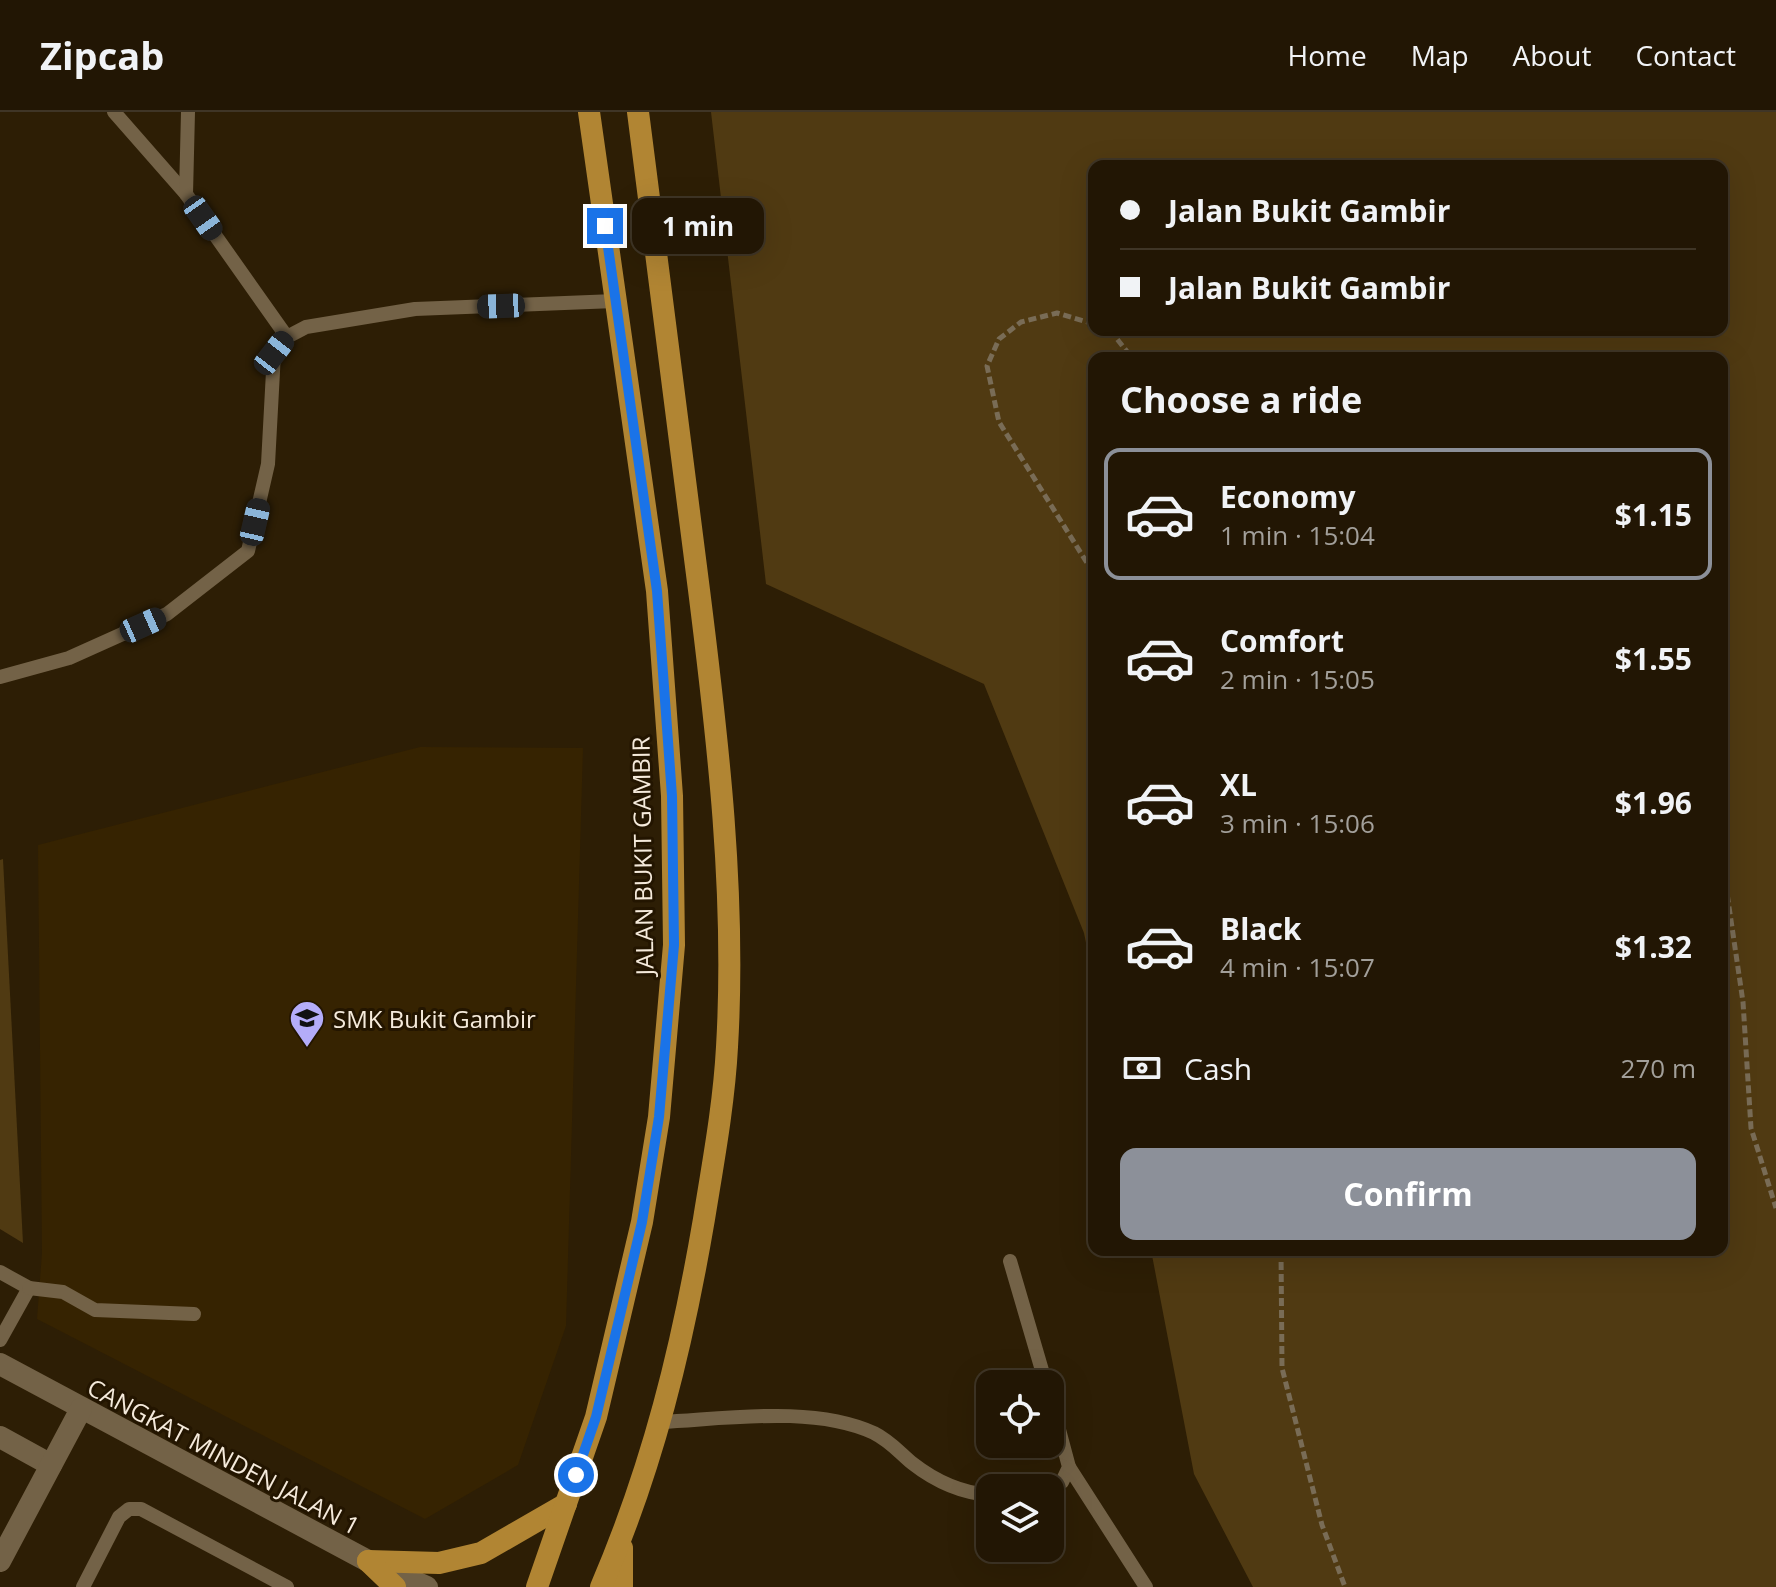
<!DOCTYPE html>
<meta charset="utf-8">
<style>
body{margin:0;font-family:"Open Sans",sans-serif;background:#2a1f0e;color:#f1f3f6;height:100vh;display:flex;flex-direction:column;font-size:30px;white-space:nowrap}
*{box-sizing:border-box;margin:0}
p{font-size:26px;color:#a29f9a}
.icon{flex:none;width:44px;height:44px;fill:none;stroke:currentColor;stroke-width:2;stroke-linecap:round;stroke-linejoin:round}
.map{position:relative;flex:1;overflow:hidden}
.details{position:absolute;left:1088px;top:240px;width:640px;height:904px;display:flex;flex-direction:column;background:#221604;border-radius:16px;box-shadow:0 8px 32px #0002,0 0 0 2px #3f3526}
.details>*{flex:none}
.hud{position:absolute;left:1088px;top:48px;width:640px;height:176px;border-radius:16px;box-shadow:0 8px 32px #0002,0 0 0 2px #3f3526;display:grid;align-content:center;height:176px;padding:0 32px;background:#221604}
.controls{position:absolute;left:976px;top:1258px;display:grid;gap:16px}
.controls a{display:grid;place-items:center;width:88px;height:88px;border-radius:16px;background:#221604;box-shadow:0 8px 32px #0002,0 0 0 2px #3f3526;font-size:40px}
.end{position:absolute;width:36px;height:36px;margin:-18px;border:10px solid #1a73e8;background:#fff;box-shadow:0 0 0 4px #fff}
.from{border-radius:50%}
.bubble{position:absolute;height:56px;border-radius:16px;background:#221604;box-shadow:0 8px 32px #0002,0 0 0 2px #3f3526;font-size:26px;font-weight:700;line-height:56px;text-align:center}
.car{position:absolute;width:24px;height:48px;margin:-24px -12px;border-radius:10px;box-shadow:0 0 6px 2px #0007;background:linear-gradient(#222 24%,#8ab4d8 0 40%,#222 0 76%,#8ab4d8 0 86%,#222 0)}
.hud b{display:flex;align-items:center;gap:28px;height:76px;font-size:30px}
.hud b+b{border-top:2px solid #3f3526}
.hud i{width:20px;height:20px;background:#f1f3f6}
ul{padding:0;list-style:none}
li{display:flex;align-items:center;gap:24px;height:132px;margin:0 16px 12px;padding:0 16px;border:4px solid transparent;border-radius:16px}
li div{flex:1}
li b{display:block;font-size:30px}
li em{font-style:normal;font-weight:700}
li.current{border-color:#8c9099}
li>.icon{width:72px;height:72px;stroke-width:1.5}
h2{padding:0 32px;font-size:36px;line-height:96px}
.pay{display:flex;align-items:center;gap:20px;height:88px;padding:0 32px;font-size:30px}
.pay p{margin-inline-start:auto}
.action{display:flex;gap:16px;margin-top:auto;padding:16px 32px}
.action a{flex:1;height:92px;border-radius:16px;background:#8c9099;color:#fff;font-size:32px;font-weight:700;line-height:92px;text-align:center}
header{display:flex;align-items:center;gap:48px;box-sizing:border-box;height:112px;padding:0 40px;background:#221604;border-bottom:2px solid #3f3526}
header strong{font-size:38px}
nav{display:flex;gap:44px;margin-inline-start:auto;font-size:28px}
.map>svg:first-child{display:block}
.built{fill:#362301}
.green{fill:#503a12;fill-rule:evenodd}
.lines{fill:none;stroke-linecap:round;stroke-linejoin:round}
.path{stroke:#796c56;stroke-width:5;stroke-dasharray:8 4;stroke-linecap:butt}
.service{stroke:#736247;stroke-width:14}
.minor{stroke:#736247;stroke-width:22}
.primary{stroke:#b18533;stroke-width:22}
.route{stroke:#1a73e8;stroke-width:10}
.labels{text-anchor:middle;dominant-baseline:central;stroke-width:6;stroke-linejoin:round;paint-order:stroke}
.street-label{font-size:24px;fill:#f5eadb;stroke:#231500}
.poi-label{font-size:24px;fill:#f5eadb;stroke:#231500;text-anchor:start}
</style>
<header>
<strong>Zipcab</strong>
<nav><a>Home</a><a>Map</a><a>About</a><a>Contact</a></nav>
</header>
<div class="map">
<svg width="1776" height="1475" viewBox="0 0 1776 1475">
<rect width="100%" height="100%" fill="#2d1e05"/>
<polygon class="built" points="420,635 583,636 566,1214 518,1353 425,1407 37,1207 42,1141 38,733"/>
<g class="green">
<path d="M711,0h1065v1475h-523l-59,-113 -43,-224h571v-892h-628v624l-10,-49 -100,-249 -218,-100zM1094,54h628v164h-628z"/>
<polygon points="3,747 23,1131 0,1117 0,748"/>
</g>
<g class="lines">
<g class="path">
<polyline points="1094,212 1057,201 1021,210 999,227 987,254 999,310 1094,462"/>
<polyline points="1110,218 1132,246"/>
<polyline points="1722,747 1743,890 1751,1016 1776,1096"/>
<polyline points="1281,1138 1282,1256 1322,1413 1345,1475"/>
</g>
<g class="service">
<polyline points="114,0 186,82"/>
<polyline points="188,0 186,82 287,225"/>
<polyline points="0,565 69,546 167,502 248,439 268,352 274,241 287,225 306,215 415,197 615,189"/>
<polyline points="1010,1149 1046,1272"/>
<polyline points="0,1160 29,1176 0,1228"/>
<polyline points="29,1176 63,1180 95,1198 194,1202"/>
<polyline points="1050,1284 1069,1355 1062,1370 1050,1377"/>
<path d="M661,1310c65,-3 152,-17 213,11 16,8 25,19 38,30 23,18 49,30 78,32"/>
<polyline points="1069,1355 1146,1475"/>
<polyline points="83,1475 119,1405 129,1397 141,1397 287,1475"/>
</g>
<g class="minor">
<polyline points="0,1252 368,1449 427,1475"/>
<polyline points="0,1325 51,1353"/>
<polyline points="0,1449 81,1297"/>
</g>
<g class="primary">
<polyline points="622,1436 622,1475"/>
<polyline points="368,1449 439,1451 481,1441 566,1392"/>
<polyline points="368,1449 395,1475"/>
<polyline points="537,1475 596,1305 642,1110 659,1005 674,833 672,684 657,479 589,0"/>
<path d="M601,1475c52,-121 81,-239 103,-368 9,-56 20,-115 23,-172 9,-152 -9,-306 -28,-457 -19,-160 -41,-319 -61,-478"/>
</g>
</g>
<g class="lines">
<polyline class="route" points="576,1363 596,1305 642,1110 659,1005 674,833 672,684 657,479 605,114"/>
</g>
<defs>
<g id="school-pin" transform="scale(1.8)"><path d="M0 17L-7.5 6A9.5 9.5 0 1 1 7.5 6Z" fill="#b4acf9" stroke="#231500"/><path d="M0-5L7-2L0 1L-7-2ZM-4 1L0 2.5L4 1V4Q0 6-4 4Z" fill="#111"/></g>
</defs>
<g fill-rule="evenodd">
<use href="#school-pin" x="307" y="906"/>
</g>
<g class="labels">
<g class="street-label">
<text transform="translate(642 744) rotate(-91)">JALAN BUKIT GAMBIR</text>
<text transform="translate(224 1344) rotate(28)">CANGKAT MINDEN JALAN 1</text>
</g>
<g class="poi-label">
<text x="333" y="906">SMK Bukit Gambir</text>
</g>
</g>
</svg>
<div class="controls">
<a><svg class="icon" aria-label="locate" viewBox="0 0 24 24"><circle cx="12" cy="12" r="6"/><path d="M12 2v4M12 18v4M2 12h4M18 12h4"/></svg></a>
<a><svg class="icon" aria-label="layers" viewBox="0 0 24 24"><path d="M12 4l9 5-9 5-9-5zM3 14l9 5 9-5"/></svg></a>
</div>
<i class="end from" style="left:576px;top:1363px"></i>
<i class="end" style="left:605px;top:114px"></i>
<div class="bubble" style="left:632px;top:86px;width:132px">1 min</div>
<i class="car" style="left:203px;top:106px;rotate:145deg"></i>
<i class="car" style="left:501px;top:194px;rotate:268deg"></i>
<i class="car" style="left:274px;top:241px;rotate:38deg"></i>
<i class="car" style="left:255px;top:410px;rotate:13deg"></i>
<i class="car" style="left:143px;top:513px;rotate:66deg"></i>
<div class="hud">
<b><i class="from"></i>Jalan Bukit Gambir</b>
<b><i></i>Jalan Bukit Gambir</b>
</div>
<section class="details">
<h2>Choose a ride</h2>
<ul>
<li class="current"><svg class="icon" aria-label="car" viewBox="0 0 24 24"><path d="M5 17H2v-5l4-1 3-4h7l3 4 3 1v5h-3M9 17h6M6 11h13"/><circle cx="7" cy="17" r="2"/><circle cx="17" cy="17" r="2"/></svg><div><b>Economy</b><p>1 min · 15:04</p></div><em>$1.15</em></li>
<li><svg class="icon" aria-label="car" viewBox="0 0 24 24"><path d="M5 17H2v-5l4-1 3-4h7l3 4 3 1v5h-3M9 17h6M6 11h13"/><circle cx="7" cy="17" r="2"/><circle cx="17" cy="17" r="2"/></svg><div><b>Comfort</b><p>2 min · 15:05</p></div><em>$1.55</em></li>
<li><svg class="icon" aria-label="car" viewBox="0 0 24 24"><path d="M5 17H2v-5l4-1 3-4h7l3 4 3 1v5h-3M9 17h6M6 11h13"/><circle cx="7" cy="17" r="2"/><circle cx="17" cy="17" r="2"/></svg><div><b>XL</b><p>3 min · 15:06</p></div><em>$1.96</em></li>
<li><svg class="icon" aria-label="car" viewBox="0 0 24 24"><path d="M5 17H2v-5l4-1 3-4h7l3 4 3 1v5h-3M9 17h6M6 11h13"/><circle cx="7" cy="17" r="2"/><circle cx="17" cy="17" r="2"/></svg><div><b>Black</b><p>4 min · 15:07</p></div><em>$1.32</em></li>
</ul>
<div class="pay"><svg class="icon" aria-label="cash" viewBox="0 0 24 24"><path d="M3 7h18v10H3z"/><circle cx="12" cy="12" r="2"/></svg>Cash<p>270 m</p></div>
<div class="action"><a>Confirm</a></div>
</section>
</div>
